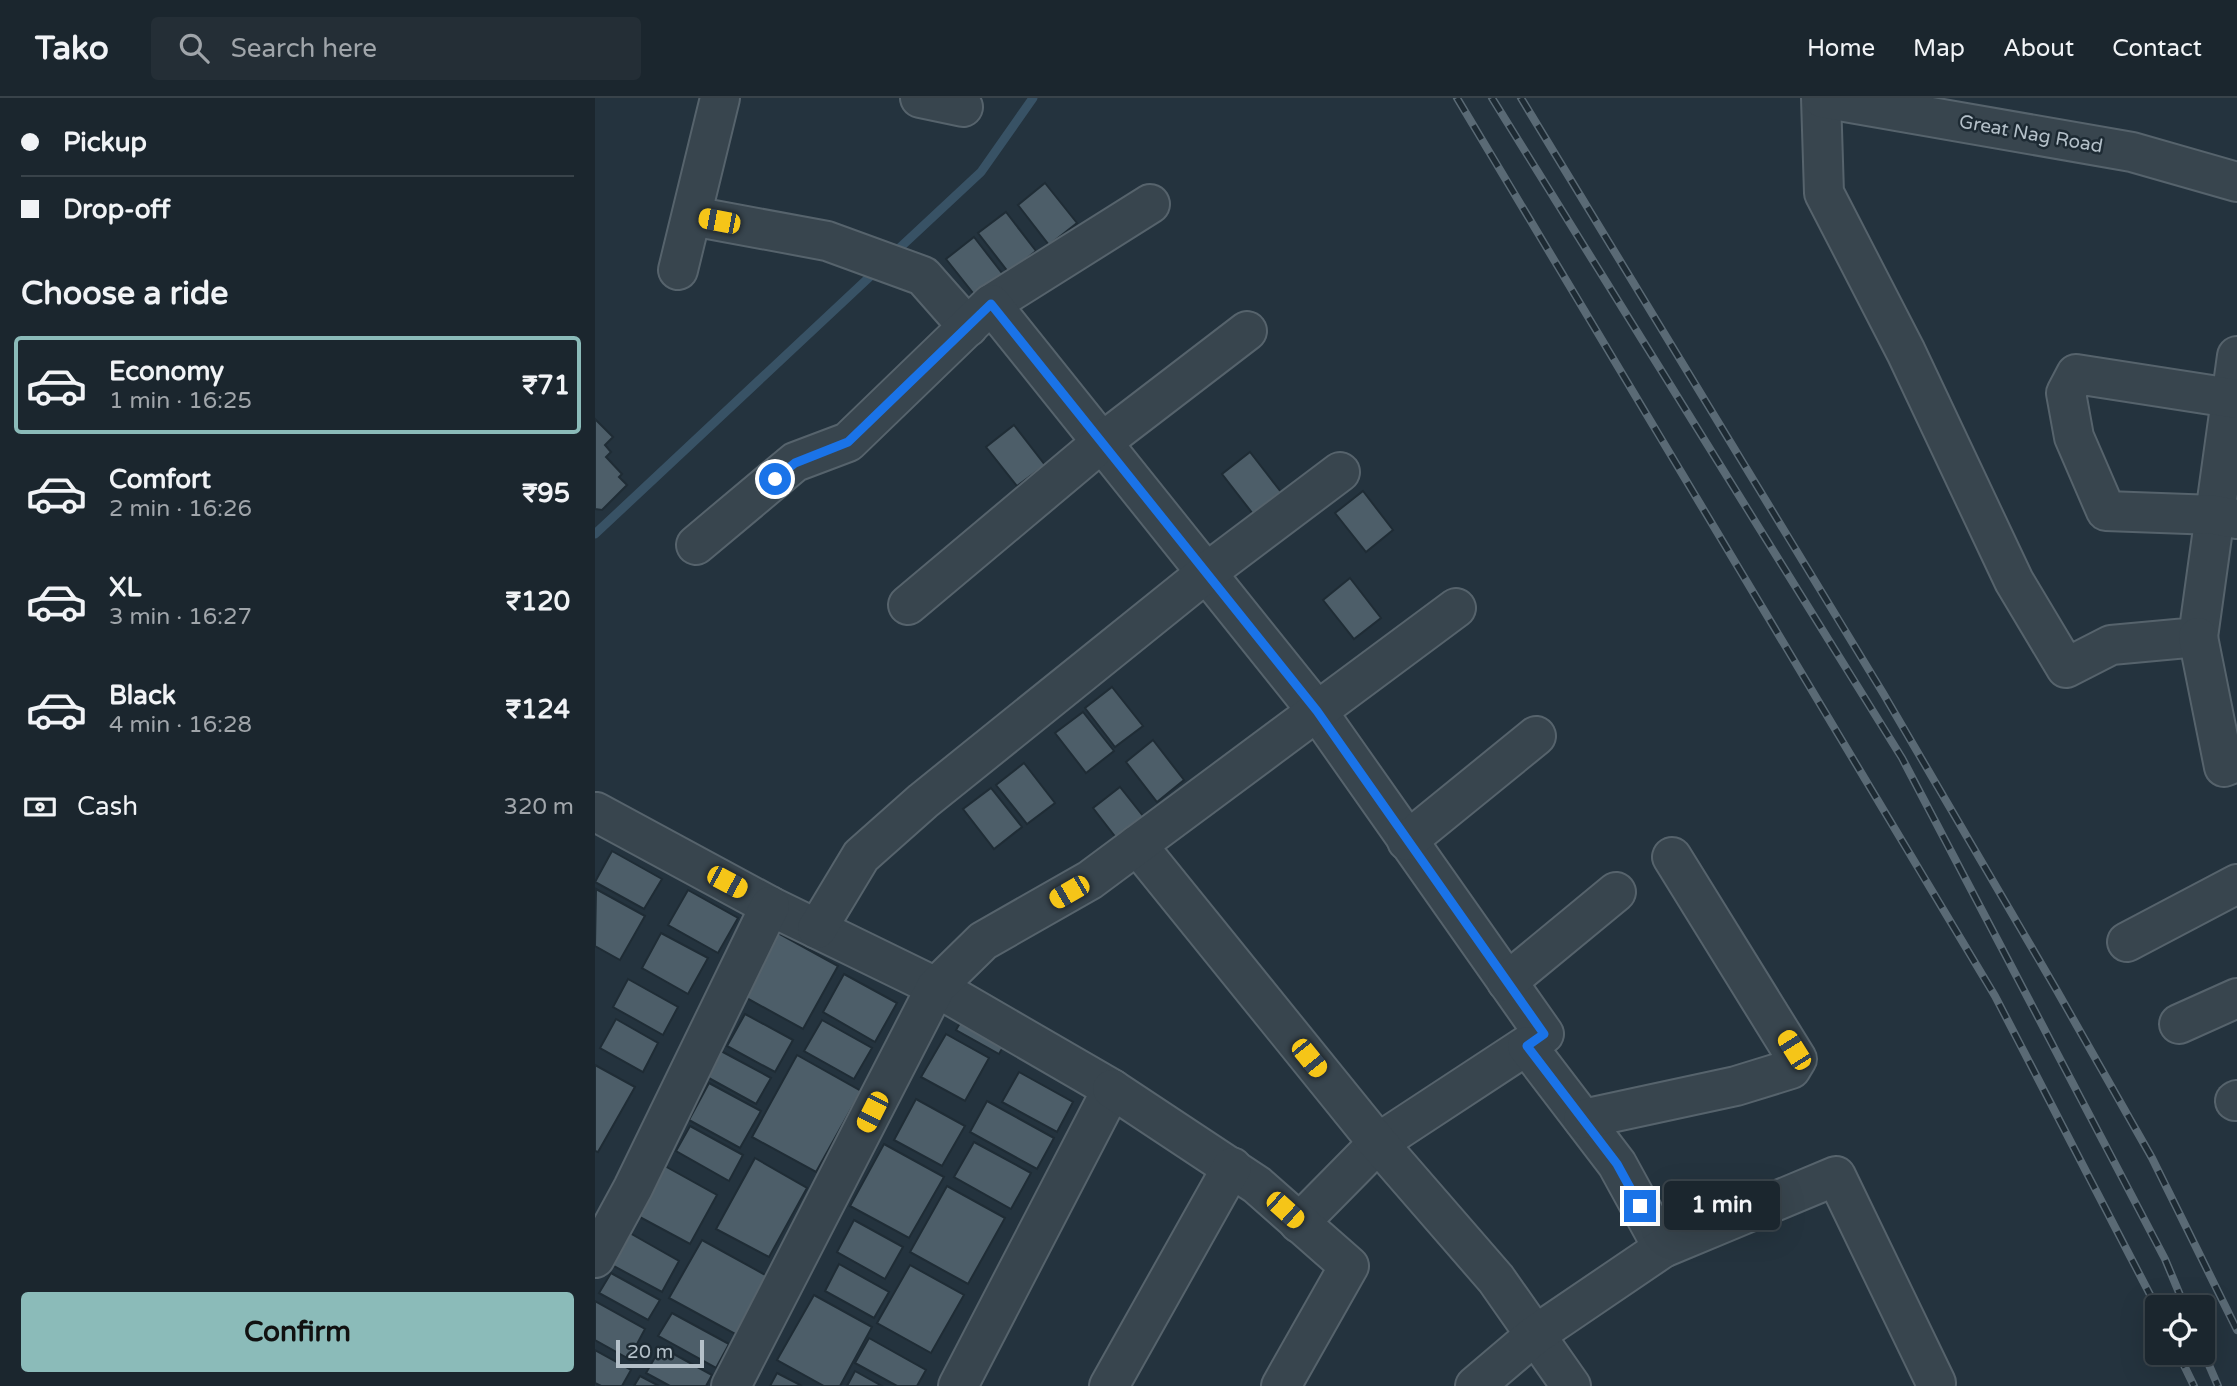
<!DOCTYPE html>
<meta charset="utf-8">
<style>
body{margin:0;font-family:"Varela Round",sans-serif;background:#242e36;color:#f1f3f6;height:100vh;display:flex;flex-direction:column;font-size:26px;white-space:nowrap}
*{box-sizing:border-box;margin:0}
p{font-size:23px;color:#a0a5aa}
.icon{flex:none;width:38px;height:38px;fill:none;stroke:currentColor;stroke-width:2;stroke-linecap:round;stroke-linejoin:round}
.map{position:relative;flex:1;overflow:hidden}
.details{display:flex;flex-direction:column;background:#1b262e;width:595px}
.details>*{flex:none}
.hud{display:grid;align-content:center;height:154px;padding:0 21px;background:#1b262e}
.tools{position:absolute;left:1550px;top:1197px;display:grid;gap:14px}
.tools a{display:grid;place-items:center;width:70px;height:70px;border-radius:7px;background:#1b262e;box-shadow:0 7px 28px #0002,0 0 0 2px #39434a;font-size:35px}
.scale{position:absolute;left:21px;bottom:18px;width:88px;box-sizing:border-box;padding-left:7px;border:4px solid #b4c0c9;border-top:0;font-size:19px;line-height:24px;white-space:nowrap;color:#b4c0c9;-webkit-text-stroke:5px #1d2a33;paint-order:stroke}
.end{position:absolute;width:32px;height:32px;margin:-16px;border:9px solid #1a73e8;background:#fff;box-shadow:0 0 0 4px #fff}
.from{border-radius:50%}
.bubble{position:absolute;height:49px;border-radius:7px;background:#1b262e;box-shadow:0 7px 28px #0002,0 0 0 2px #39434a;font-size:23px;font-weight:700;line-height:49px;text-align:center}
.car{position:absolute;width:21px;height:42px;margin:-21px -10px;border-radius:9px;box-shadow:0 0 5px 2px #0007;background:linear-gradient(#f5c518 24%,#345 0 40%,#f5c518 0 76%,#345 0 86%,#f5c518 0)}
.hud b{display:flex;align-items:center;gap:24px;height:66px;font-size:26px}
.hud b+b{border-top:2px solid #39434a}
.hud i{width:18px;height:18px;background:#f1f3f6}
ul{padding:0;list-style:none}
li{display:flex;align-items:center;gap:21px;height:98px;margin:0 14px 10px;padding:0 7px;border:4px solid transparent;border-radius:7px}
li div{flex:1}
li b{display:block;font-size:26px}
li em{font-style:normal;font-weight:700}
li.active{border-color:#8bbbb9}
li>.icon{width:63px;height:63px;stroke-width:1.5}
h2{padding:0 21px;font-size:32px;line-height:84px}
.pay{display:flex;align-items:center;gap:18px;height:77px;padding:0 21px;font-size:26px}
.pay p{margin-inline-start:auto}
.action{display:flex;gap:14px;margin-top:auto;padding:14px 21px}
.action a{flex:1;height:80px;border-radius:7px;background:#8bbbb9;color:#111;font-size:28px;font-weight:700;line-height:80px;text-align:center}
header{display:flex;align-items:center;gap:42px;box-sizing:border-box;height:98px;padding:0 35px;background:#1b262e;border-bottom:2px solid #39434a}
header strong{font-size:33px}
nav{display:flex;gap:38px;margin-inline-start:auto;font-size:24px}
.search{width:490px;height:63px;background:#242e36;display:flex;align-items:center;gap:18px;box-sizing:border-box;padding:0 24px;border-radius:7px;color:#a0a5aa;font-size:26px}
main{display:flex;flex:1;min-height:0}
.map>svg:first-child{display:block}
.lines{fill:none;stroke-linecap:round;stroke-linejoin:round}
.stream{stroke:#385265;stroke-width:9}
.building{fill:#4d5e69;stroke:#1f2c35;stroke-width:2}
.minor-casing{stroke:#56636c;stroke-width:42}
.minor{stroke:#38454e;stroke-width:38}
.rail-casing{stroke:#5a6a75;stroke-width:8}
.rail{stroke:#1d2a33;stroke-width:5;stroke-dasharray:16;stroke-linecap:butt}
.route{stroke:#1a73e8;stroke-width:9}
.labels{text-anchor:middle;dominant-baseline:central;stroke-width:5;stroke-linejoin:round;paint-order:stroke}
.street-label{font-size:19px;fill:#b4c0c9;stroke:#1d2a33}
</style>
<header>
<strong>Tako</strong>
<div class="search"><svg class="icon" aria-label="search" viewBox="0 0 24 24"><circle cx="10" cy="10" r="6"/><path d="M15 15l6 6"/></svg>Search here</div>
<nav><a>Home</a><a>Map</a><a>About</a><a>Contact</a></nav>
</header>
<main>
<section class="details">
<div class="hud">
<b><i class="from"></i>Pickup</b>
<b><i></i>Drop-off</b>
</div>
<h2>Choose a ride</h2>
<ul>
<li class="active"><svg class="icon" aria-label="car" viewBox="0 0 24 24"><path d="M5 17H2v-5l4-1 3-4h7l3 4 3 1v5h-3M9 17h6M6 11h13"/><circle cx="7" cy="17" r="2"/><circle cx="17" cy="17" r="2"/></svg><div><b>Economy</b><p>1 min · 16:25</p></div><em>₹71</em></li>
<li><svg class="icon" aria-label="car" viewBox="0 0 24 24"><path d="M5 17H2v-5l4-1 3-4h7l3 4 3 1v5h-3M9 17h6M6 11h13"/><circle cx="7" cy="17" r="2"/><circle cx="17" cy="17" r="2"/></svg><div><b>Comfort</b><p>2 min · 16:26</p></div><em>₹95</em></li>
<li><svg class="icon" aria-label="car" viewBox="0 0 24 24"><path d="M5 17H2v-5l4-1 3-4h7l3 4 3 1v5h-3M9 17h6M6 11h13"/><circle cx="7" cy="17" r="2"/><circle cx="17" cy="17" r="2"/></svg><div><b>XL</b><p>3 min · 16:27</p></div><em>₹120</em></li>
<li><svg class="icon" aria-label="car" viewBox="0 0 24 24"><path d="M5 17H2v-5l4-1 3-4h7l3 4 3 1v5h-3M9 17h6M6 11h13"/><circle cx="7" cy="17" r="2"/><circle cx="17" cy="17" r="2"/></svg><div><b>Black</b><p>4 min · 16:28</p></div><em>₹124</em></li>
</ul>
<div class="pay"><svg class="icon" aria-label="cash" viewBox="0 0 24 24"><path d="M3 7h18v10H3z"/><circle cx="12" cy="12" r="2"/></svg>Cash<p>320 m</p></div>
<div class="action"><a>Confirm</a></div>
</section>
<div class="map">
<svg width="1642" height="1288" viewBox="0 0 1642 1288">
<rect width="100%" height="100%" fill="#24333e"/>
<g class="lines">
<g class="stream">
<polyline points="297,157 386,74 438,0"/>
<polyline points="0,436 282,172"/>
</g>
</g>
<g class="building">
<polygon points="450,85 482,125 454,147 423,107"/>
<polygon points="411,114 441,153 414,175 383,135"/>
<polygon points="379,139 410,179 382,200 351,161"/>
<polygon points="0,321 18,339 10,347 16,354 11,359 27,376 24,379 32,387 7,412 0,411"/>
<polygon points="419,327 450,367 422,388 391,349"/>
<polygon points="655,354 686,394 658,416 627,376"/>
<polygon points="768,393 798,432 771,454 740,415"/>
<polygon points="755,480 786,520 759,541 728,502"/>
<polygon points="517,589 548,628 520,649 490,610"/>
<polygon points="488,614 519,653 491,675 460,635"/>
<polygon points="558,642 589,682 562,704 531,664"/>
<polygon points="429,665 460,705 432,726 401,687"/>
<polygon points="525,689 556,728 529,750 498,710"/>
<polygon points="396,690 427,729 399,751 368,711"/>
<polygon points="17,753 67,781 49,811 0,784"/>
<polygon points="1,791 50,818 25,862 0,848"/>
<polygon points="93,792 143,820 123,855 73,827"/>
<polygon points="66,835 113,860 93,896 47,870"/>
<polygon points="183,835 243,868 208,931 148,898"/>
<polygon points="249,876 302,905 280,944 228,914"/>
<polygon points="33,881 83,909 68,937 18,909"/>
<polygon points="150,916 198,942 180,974 132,948"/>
<polygon points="369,918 412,942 404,956 361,932"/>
<polygon points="21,921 63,945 48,974 5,950"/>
<polygon points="227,922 277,950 259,981 209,953"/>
<polygon points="351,936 394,960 370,1003 326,979"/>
<polygon points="126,953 176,980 161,1006 112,979"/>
<polygon points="202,957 266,993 221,1074 157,1039"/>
<polygon points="0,967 40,989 3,1054 0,1053"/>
<polygon points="424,974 478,1004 462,1034 407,1004"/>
<polygon points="114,985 166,1013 145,1050 94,1022"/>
<polygon points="321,1001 370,1028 347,1068 299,1042"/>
<polygon points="392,1003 459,1040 442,1071 375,1034"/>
<polygon points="95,1028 148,1057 134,1083 81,1053"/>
<polygon points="379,1044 436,1075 416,1111 359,1079"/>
<polygon points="289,1046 349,1079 314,1140 255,1108"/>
<polygon points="160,1060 212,1090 174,1159 121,1131"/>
<polygon points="68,1067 122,1097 95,1146 41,1117"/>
<polygon points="352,1088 410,1120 373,1186 315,1154"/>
<polygon points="259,1122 308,1149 290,1181 242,1154"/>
<polygon points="33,1134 84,1163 67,1194 15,1166"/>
<polygon points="107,1142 174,1179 142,1237 74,1200"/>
<polygon points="244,1166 294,1194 279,1220 230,1193"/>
<polygon points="315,1167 369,1197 336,1255 282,1225"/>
<polygon points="16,1175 65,1202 53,1222 4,1195"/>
<polygon points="219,1197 277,1229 245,1288 229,1288 182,1262"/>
<polygon points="0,1203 50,1231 34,1261 0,1242"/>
<polygon points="77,1215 134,1246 121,1270 63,1238"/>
<polygon points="274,1240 331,1272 322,1288 302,1288 260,1265"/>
<polygon points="66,1249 117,1277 111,1288 75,1288 51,1275"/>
<polygon points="0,1252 36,1272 27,1288 6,1288 0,1285"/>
<polygon points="260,1273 287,1288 252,1288"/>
<polygon points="182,1275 207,1288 175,1288"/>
<polygon points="45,1278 64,1288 39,1288"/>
</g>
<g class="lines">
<g class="minor-casing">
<g id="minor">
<polyline points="325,0 368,9"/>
<polyline points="1226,0 1229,95 1311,254 1419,483 1471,570 1516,547 1603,539 1642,258"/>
<polyline points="1227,0 1537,54 1642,84"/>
<polyline points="97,118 232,143 328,178 373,229"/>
<polyline points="83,172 125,0"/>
<polyline points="396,206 555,106"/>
<polyline points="1642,301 1481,276 1471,295 1479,339 1511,413 1620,417 1642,421"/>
<polyline points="101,447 200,364 253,344 396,206 722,613 949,936 783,1045 704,1125"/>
<polyline points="313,507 506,345 652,233"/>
<polyline points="1603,539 1629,669 1642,664"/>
<polyline points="1,714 175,808 341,889 517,991 363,1288"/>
<polyline points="812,743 941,638"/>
<polyline points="542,747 783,1045 901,1181 976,1288"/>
<polyline points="222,831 266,758 328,703 611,475 745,374"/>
<polyline points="1532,844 1642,786"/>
<polyline points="912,884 1021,794"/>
<polyline points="1584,926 1642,900"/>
<polyline points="932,948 1022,1066 1068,1150"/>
<polyline points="517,991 662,1087 754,1168 686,1288"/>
<polyline points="1640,1003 1642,1002"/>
<polyline points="988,1021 1141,988 1196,971 1202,961 1077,759"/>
<polyline points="0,1160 38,1090 175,808"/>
<polyline points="136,1288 341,889 388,843 495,782 861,510"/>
<polyline points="514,1288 637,1069"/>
<polyline points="880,1288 940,1237 1068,1150 1241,1078 1341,1285"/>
</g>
</g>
<use href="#minor" class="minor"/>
<g class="rail-casing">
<g id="rail">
<polyline points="862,0 1400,898 1563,1212"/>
<polyline points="897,0 1307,660 1570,1161 1590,1209"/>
<polyline points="926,0 1288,595 1461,891 1557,1060 1642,1232"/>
<polyline points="1608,1253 1623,1288"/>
<polyline points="1583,1255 1599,1288"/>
</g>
</g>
<use href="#rail" class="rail"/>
</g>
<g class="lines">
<polyline class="route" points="180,381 200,365 253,344 396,206 722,613 949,936 932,948 1022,1066 1045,1108"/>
</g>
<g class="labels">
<g class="street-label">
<text transform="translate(1436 36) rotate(10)">Great Nag Road</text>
</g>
</g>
</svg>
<div class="tools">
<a><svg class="icon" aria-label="locate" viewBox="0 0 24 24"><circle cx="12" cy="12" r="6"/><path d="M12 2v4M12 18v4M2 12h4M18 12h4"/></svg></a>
</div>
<div class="scale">20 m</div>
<i class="end from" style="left:180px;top:381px"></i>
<i class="end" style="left:1045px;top:1108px"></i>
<div class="bubble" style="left:1069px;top:1083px;width:116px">1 min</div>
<i class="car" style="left:124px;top:123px;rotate:281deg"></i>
<i class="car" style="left:132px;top:784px;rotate:118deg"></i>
<i class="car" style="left:474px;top:794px;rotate:240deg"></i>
<i class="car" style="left:1199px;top:952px;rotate:328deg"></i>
<i class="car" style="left:714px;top:960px;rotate:141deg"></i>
<i class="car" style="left:277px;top:1014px;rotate:207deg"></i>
<i class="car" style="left:690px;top:1112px;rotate:132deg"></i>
</div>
</main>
